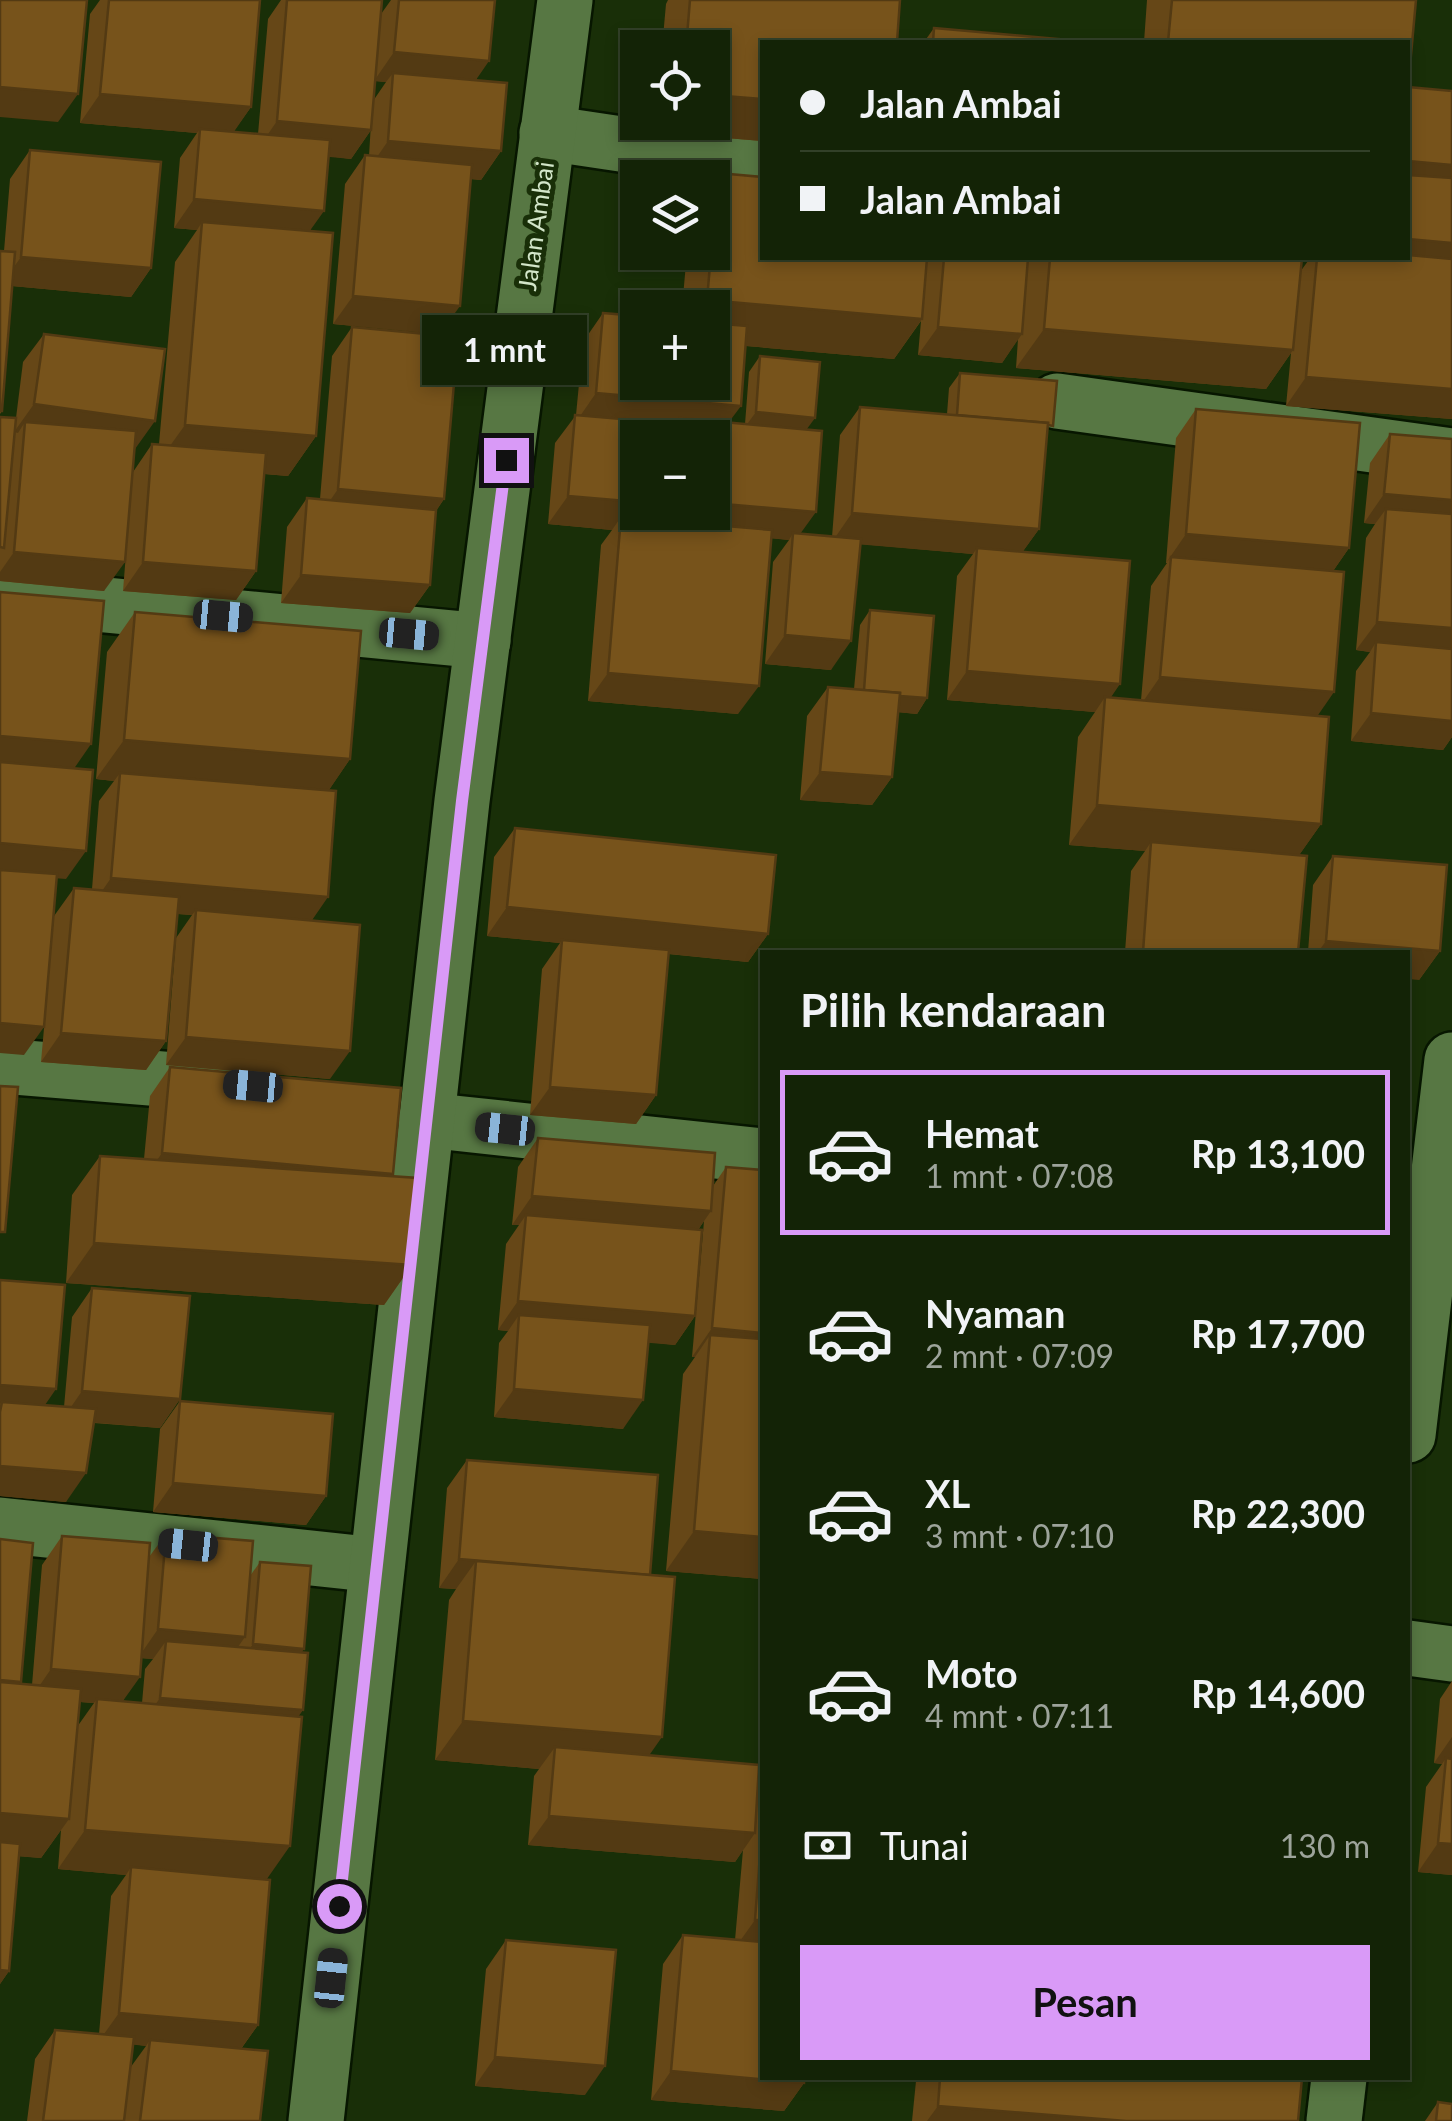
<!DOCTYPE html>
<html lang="id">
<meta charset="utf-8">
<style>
body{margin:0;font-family:Lato,sans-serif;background:#1c2b10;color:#f1f3f6;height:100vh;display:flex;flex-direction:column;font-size:38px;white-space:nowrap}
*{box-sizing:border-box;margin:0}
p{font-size:32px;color:#9da49b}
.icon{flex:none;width:55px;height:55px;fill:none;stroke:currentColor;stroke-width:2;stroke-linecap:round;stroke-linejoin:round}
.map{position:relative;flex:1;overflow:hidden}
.sheet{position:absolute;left:760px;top:950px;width:650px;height:1130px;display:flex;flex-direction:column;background:#132306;border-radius:0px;box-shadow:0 5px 15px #0003,0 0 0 2px #324028}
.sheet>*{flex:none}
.top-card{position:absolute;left:760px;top:40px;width:650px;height:220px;border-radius:0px;box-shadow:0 5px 15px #0003,0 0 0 2px #324028;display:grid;align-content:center;height:220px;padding:0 40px;background:#132306}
.tools{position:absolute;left:620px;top:30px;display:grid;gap:20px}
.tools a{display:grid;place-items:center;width:110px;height:110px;border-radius:0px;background:#132306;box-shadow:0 5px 15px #0003,0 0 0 2px #324028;font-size:50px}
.end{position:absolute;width:45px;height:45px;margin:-22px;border:12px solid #d99af7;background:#111;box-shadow:0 0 0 5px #111}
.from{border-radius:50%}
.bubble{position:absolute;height:70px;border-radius:0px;background:#132306;box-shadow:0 5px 15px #0003,0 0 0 2px #324028;font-size:32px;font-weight:700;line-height:70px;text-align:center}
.car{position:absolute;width:30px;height:60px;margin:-30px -15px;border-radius:12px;box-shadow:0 0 8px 2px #0007;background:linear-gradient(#222 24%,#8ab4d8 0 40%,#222 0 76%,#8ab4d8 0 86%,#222 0)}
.top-card b{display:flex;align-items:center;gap:35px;height:95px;font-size:38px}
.top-card b+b{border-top:2px solid #324028}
.top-card i{width:25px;height:25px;background:#f1f3f6}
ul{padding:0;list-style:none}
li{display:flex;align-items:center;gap:30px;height:165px;margin:0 20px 15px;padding:0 20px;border:5px solid transparent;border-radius:0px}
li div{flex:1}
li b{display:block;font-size:38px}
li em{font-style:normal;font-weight:700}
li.active{border-color:#d99af7}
li>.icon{width:90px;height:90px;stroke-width:1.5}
h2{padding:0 40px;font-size:45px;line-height:120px}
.pay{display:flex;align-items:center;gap:25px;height:110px;padding:0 40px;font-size:38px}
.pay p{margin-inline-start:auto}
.primary-button{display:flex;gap:20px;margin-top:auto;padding:20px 40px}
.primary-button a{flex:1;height:115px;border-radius:0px;background:#d99af7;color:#111;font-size:40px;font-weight:700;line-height:115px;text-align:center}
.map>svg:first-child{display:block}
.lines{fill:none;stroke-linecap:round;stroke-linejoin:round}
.minor-casing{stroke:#071600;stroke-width:60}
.minor{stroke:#577743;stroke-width:55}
.wall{fill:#664717;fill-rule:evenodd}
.shaded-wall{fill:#533a13}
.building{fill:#77531b;stroke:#533a13;stroke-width:2.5}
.route{stroke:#d99af7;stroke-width:12}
.labels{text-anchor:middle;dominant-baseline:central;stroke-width:10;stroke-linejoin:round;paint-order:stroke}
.street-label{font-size:25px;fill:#d3e6c9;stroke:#192f08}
</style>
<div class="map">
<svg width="1452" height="2121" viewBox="0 0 1452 2121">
<rect width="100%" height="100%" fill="#192f08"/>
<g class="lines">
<g class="minor-casing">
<g id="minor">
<polyline points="547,133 762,165"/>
<polyline points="1057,401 1452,456"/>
<polyline points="0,595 483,641"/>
<polyline points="0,1066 237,1085"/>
<polyline points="426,1120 762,1156"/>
<polyline points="1408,1435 1452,1060"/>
<polyline points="0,1525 377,1565"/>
<polyline points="1408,1648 1452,1654"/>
<polyline points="316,2121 462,801 565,0"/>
<polyline points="1334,2121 1339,2078"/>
</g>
</g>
<use href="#minor" class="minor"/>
</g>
<g class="wall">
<path d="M100,0h160l-9,107 -18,25 25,2 10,-115 13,-19h101l-1,14 10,-14h104l-19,81 25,70 -20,29 -10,-1 -31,155 -107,-10 12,-140 20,-29 4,1 2,-33v7l-20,29 -23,-3 -18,75 6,205 -28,40 -24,-2 -8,97 -20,29 -113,-9 6,-76 -25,76 -104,-10v-164l16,1 7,-56 21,-28 91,115 -2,23 19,-28h7l16,-182 22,-32 -23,-2 6,-70 17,-25 -117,-10 10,-109zM375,81l11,1 -13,19z"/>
<polygon points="668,0 900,0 897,42 762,42 762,141 654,132 655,122 712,122 712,48 662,48 666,4"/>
<polygon points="1147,0 1416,0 1410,66 1408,70 1408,42 1144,42"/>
<polygon points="934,28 1068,42 924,42"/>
<path d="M1452,91v328l-166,-13 5,-53 -25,36 -250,-21 2,-29 -16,24 -84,-8 3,-34 -27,38 -148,-13 -17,77 16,1 4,-52 11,-16 47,73 -7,105 32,3 8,-102 20,-28 87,7 2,-26 11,-15 87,61 -8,95 -16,22 87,147 31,2 10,-114 16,-23h-1l10,-125 20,-29 153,139 -16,23 -16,145 4,108 -22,31 -1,97h-173l6,-81 14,-20 -76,-6 9,-108 17,-25 -148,-12 10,-124 16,-22 -113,-10 -29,126 -66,-6 8,-102 16,-22 -18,-2 -33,176 -150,-13 13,-156 11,-15 -64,-6 7,-81 21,-28 7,-73 20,-29 35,69 74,-74h-30l5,-56h25v-72l6,-7 44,85h646zM1302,260l6,1 -8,11zM656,429l16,1 -5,8h45v74h-57l-1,7 -15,-1 4,-6h-5z"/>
<polygon points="30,150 151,268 131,297 12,286 2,411 0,414 0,251 4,251 10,179"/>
<polygon points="352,327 444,499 436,511 430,585 410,613 281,603 287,527 307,498 320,499 332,356"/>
<polygon points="1390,434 1452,439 1452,737 1443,750 1351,741 1356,671 1370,652 1356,650 1366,538 1375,524 1364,523 1370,463"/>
<polygon points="870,610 927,698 917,714 898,712 892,777 872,805 800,800 807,716 828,687 854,689 860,625"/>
<polygon points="135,612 350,759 328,791 312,920 330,1079 166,1065 176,938 192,915 177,914 166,1041 146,1070 41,1062 54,916 74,888 92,889 99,801 114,781 96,779 107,652"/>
<polygon points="515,828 768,934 748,962 668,954 656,1095 636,1124 530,1115 542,969 560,943 487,936 494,857"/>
<polygon points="1333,856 1440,951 1419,980 1408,952 1308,952 1313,885"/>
<polygon points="170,1067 393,1174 392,1176 412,1265 384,1305 66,1283 72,1195 100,1156 144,1159 150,1096"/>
<polygon points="762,1106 762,1136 760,1136"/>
<polygon points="538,1138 713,1186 726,1167 762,1170 762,1579 666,1571 683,1374 695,1357 692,1357 704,1221 698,1230 695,1316 675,1345 648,1342 623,1429 494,1417 499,1343 508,1331 498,1330 506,1244 519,1225 512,1225 518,1167"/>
<polygon points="0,1280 45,1405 64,1407 72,1317 92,1288 180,1399 160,1428 94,1423 66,1502 0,1496"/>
<polygon points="180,1401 326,1496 306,1525 153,1512 160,1429"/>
<polygon points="467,1460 650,1575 649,1755 758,1783 762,1777 762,2078 804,2083 784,2111 651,2100 663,1964 683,1935 735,1940 743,1850 735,1862 528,1845 534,1776 539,1769 435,1760 449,1600 456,1589 439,1588 447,1488"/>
<path d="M166,1534l84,42 10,-14 42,91 1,57 -5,6 -31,163 -9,146 -17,24 19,72h-233l8,-62 20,-29 44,4 12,-138 15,-21 -68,-6 3,-39 -20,28 -22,-2 -10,115 -9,13v-445l21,143 -2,2 13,1 10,-120 20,-29 87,21zM141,1658l12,1 -8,10 -3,34 -19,-2zM79,1702l15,1 -17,24zM133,2044l13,2 -16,22z"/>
<polygon points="1452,1681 1452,1875 1418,1872 1426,1787 1442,1764 1434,1763 1440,1699"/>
<polygon points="506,1940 585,2095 475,2086 486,1969"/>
<polygon points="918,2078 1302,2078 1298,2121 912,2121 916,2081"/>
<polygon points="1438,2102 1452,2121 1425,2121"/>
</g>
<g class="shaded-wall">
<polygon points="394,52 489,61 469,90 393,73 386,82 374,81"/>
<polygon points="0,87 78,94 58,122 0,117"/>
<polygon points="100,94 251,107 231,136 200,129 197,133 80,123"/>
<polygon points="712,95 762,99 762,141 654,132 661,122 712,122"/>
<polygon points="277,121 371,130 351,159 257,150"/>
<polygon points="388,141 501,151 481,180 368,170"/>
<polygon points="1408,161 1452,165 1452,195 1408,191"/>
<polygon points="194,199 324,211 304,239 202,222 197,230 174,228"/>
<polygon points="1408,239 1452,243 1452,273 1408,258"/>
<polygon points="21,257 151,268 131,297 1,285"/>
<polygon points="353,296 460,306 440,334 333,324"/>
<polygon points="707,300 922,319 894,359 712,343 712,308 702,308"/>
<polygon points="938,327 1022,334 1002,363 918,355"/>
<polygon points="1044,329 1293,350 1266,389 1016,368"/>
<polygon points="1306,377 1452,389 1452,419 1286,406"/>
<polygon points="596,393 741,406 720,434 680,418 672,430 576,422"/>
<polygon points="34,404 155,421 135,449 25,422 18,433 14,432"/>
<polygon points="756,412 815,418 804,433 745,427"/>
<polygon points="185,425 316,436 288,476 157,464"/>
<polygon points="338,489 444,499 424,528 318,518"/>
<polygon points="1384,494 1452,500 1452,530 1386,509 1375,524 1364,523"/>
<polygon points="568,496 638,502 638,512 643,512 630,531 621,517 612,530 548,524"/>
<polygon points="712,503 816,512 795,541 793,533 789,540 653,528 664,512 712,512"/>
<polygon points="852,513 1039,529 1019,557 977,548 973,554 832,542"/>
<polygon points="1186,534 1349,548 1329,577 1171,557 1166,563"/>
<polygon points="14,552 125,562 104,591 0,581 0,572"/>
<polygon points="143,562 256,571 236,600 123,591"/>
<polygon points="301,575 430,585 410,613 281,603"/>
<polygon points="1377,622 1452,628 1452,658 1376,642 1370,652 1356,650"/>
<polygon points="785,635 851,641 831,670 765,664"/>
<polygon points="967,671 1120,684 1105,706 1105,697 1095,712 947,700"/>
<polygon points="608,673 759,686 738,714 588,701"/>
<polygon points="1160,677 1334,692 1314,721 1140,706"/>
<polygon points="863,693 927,698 917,714 853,708"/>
<polygon points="1371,713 1452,721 1452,737 1443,750 1351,741"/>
<polygon points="0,736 91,744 71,773 0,766"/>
<polygon points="124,740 350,759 323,799 120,773 114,781 96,779"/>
<polygon points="820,772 892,777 872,805 800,800"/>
<polygon points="1097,805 1321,824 1293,864 1151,842 1145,851 1069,845"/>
<polygon points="0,843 86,851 66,879 0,874"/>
<polygon points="111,878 328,897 308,926 196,910 192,915 91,907"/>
<polygon points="507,907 768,934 748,962 562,943 562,940 560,943 487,936"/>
<polygon points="1326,941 1440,951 1419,980 1408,979 1408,952 1318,952"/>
<polygon points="0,1023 44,1027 24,1055 0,1053"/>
<polygon points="61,1033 166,1041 146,1070 41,1062"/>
<polygon points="186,1037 350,1051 330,1079 166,1065"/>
<polygon points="550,1087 656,1095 636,1124 530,1115"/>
<polygon points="162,1153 393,1174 373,1203 142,1182"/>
<polygon points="532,1196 711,1211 691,1240 526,1215 519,1225 512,1225"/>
<polygon points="94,1243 412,1265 384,1305 66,1283"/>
<polygon points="518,1301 695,1316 675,1345 518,1332 519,1315 508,1331 498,1330"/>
<polygon points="712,1328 762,1333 762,1350 710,1335 695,1357 692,1357"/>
<polygon points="0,1385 56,1389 36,1418 2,1402 0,1404"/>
<polygon points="514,1389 643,1400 623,1429 494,1417"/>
<polygon points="82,1391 180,1399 160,1428 62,1420"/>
<polygon points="0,1466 86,1473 66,1502 0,1496"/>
<polygon points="173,1483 326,1496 306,1525 153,1512"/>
<polygon points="694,1531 762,1537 762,1579 666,1571"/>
<polygon points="459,1559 650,1575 476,1561 456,1589 439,1588"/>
<polygon points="158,1629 245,1637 225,1665 166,1641 153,1659 138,1658"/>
<polygon points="253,1644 304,1649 294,1664 242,1659"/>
<polygon points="51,1669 140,1677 120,1705 97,1699 94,1703 31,1698"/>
<polygon points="160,1698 303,1710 282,1739 140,1726"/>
<polygon points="463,1721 662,1737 634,1777 555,1747 539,1769 435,1760"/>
<polygon points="1452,1737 1452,1765 1446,1758 1442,1764 1434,1763"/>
<polygon points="0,1813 69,1819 41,1858 0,1855"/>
<polygon points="549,1816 755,1833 735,1862 528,1845"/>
<polygon points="85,1830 290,1846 262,1886 131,1867 126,1875 58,1869"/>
<polygon points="1438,1843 1452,1844 1452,1875 1418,1872"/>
<polygon points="755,1920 762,1920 762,1951 735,1948"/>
<polygon points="0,1970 9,1971 0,1984"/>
<polygon points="119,2013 258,2025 237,2054 150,2040 146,2046 99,2041"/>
<polygon points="495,2057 605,2066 585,2095 475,2086"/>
<polygon points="671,2071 804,2083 784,2111 651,2100"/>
<polygon points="938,2106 1126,2121 927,2121"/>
</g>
<g class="building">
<polygon points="0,0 87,0 78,94 0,87"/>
<polygon points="109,0 260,0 251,107 100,94"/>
<polygon points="287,0 382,0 371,130 277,121"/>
<polygon points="399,0 495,0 489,61 394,52"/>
<polygon points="690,0 900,0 897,42 762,42 762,99 712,95 712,48 686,48"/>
<polygon points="1172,0 1416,0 1410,66 1408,65 1408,42 1168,42"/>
<polygon points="934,28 1068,40 1068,42 933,42"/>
<polygon points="393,73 507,83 501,151 388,141"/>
<polygon points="1408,87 1452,91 1452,165 1408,161"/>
<polygon points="200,129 330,140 324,211 194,199"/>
<polygon points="30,150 161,162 151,268 21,257"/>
<polygon points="365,155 472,165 460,306 353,296"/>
<polygon points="718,173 762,177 762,258 927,258 922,319 707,300"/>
<polygon points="1408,175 1452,178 1452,243 1408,239"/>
<polygon points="202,222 333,233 316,436 185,425"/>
<polygon points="0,251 15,252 2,411 0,411"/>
<polygon points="1408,255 1452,259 1452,389 1306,377 1317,258 1408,258"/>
<polygon points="944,258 1028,258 1022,334 938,327"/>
<polygon points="1050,258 1302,258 1293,350 1044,329"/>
<polygon points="603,313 638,316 638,382 712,382 712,323 747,326 741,406 596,393"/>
<polygon points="352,327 458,337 444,499 338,489"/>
<polygon points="44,334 165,349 155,421 34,404"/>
<polygon points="760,356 820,362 815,418 756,412"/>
<polygon points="960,373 1057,381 1053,426 1048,425 1048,423 957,415"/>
<polygon points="860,407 1048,423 1039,529 852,513"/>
<polygon points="1196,409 1360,423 1349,548 1186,534"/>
<polygon points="575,415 657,422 656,438 638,438 638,502 568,496"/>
<polygon points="0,417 16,418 4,548 0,547"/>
<polygon points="680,418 822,431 816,512 712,503 712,438 679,438"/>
<polygon points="25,422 136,431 125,562 14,552"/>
<polygon points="1390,434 1452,439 1452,500 1384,494"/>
<polygon points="152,444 266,453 256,571 143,562"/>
<polygon points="307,498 436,510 430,585 301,575"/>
<polygon points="1386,509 1452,514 1452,628 1377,622"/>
<polygon points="621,517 772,530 759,686 608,673"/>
<polygon points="793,533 861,539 851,641 785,635"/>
<polygon points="977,548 1130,561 1120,684 967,671"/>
<polygon points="1171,557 1344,572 1334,692 1160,677"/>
<polygon points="0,592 104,601 91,744 0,736"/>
<polygon points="870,610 934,616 927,698 900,696 900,693 864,690"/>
<polygon points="135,612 361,631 350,759 124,740"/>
<polygon points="1376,642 1452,649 1452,721 1371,713"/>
<polygon points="828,687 900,693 892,777 820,772"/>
<polygon points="1105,697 1329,717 1321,824 1097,805"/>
<polygon points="0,762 93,770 86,851 0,843"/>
<polygon points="120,773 336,791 328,897 111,878"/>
<polygon points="515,828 776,855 768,934 507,907"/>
<polygon points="1151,842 1307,856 1298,952 1143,952"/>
<polygon points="1333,856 1447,865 1440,951 1326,941"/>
<polygon points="0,870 57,874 44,1027 0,1023"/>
<polygon points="74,888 179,897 166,1041 61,1033"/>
<polygon points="196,910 360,925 350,1051 186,1037"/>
<polygon points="562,940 669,950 656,1095 550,1087"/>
<polygon points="170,1067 401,1088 393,1174 162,1153"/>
<polygon points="0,1086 18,1087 5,1232 0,1232"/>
<polygon points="1408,1092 1410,1092 1408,1125"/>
<polygon points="538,1138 715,1153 711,1211 532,1196"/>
<polygon points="100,1156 418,1178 412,1265 94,1243"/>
<polygon points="726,1167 762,1170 762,1333 712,1328"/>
<polygon points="526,1215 702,1230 695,1316 518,1301"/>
<polygon points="0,1280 65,1285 56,1389 0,1385"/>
<polygon points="92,1288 190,1296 180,1399 82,1391"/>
<polygon points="519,1315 650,1325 643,1400 514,1389"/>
<polygon points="710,1335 762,1339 762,1537 694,1531"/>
<polygon points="180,1401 333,1414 326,1496 173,1483"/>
<polygon points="2,1402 96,1409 86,1473 0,1466 0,1412"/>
<polygon points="467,1460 658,1475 650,1575 459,1559"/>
<polygon points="166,1534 253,1541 245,1637 158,1629"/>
<polygon points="62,1536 150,1543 140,1677 51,1669"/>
<polygon points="0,1539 33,1543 21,1682 0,1680"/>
<polygon points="476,1561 675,1577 662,1737 463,1721"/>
<polygon points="260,1562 311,1566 304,1649 253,1644"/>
<polygon points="166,1641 308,1653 303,1710 160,1698"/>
<polygon points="0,1682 81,1689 69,1819 0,1813"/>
<polygon points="97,1699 302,1717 290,1846 85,1830"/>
<polygon points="555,1747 759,1765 755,1833 549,1816"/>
<polygon points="1446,1758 1452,1759 1452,1844 1438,1843"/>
<polygon points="762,1829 762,1920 755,1920"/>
<polygon points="0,1842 20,1844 9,1971 0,1970"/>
<polygon points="131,1867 270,1880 258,2025 119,2013"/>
<polygon points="683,1935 762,1942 762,2078 804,2078 804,2083 671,2071"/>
<polygon points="506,1940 616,1950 605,2066 495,2057"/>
<polygon points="55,2030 134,2037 124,2121 43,2121"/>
<polygon points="150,2040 268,2051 260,2121 140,2121"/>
<polygon points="940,2078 1302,2078 1298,2121 1126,2121 938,2106"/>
<polygon points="1438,2102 1452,2104 1452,2121 1436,2121"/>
</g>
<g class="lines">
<polyline class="route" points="339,1906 462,801 506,460"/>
</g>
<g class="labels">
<g class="street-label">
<text transform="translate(535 226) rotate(-82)">Jalan Ambai</text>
</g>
</g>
</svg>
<div class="tools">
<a><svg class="icon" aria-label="locate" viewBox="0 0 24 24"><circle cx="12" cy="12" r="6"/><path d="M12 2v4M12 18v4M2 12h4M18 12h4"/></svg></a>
<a><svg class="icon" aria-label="layers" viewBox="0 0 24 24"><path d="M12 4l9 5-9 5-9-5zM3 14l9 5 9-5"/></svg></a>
<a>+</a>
<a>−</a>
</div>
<i class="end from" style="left:339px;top:1906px"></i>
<i class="end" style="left:506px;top:460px"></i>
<div class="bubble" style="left:422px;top:315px;width:165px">1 mnt</div>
<i class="car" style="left:223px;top:616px;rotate:95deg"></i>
<i class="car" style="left:409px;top:634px;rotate:95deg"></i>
<i class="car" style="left:253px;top:1086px;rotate:275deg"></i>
<i class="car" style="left:505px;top:1129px;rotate:276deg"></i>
<i class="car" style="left:188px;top:1545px;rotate:276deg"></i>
<i class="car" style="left:331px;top:1978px;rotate:6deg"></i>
<div class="top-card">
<b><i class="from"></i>Jalan Ambai</b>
<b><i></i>Jalan Ambai</b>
</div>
<section class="sheet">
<h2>Pilih kendaraan</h2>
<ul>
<li class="active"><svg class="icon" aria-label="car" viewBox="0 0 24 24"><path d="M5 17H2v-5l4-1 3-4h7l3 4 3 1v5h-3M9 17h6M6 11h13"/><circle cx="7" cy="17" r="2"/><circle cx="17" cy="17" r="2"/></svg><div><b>Hemat</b><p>1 mnt · 07:08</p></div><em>Rp 13,100</em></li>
<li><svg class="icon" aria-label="car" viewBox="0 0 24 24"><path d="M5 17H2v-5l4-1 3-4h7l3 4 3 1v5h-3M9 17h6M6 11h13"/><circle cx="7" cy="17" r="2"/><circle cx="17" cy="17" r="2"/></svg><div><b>Nyaman</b><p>2 mnt · 07:09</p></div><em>Rp 17,700</em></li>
<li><svg class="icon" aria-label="car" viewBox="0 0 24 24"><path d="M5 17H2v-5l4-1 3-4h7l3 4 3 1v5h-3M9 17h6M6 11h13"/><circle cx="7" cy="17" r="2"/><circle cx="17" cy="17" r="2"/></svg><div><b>XL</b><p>3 mnt · 07:10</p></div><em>Rp 22,300</em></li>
<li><svg class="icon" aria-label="car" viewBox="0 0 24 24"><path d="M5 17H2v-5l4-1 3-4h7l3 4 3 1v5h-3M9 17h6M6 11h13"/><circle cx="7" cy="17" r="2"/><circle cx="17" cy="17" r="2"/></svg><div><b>Moto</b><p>4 mnt · 07:11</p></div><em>Rp 14,600</em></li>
</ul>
<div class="pay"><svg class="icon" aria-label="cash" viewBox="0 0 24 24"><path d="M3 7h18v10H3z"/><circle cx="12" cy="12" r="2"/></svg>Tunai<p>130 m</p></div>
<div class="primary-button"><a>Pesan</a></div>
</section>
</div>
